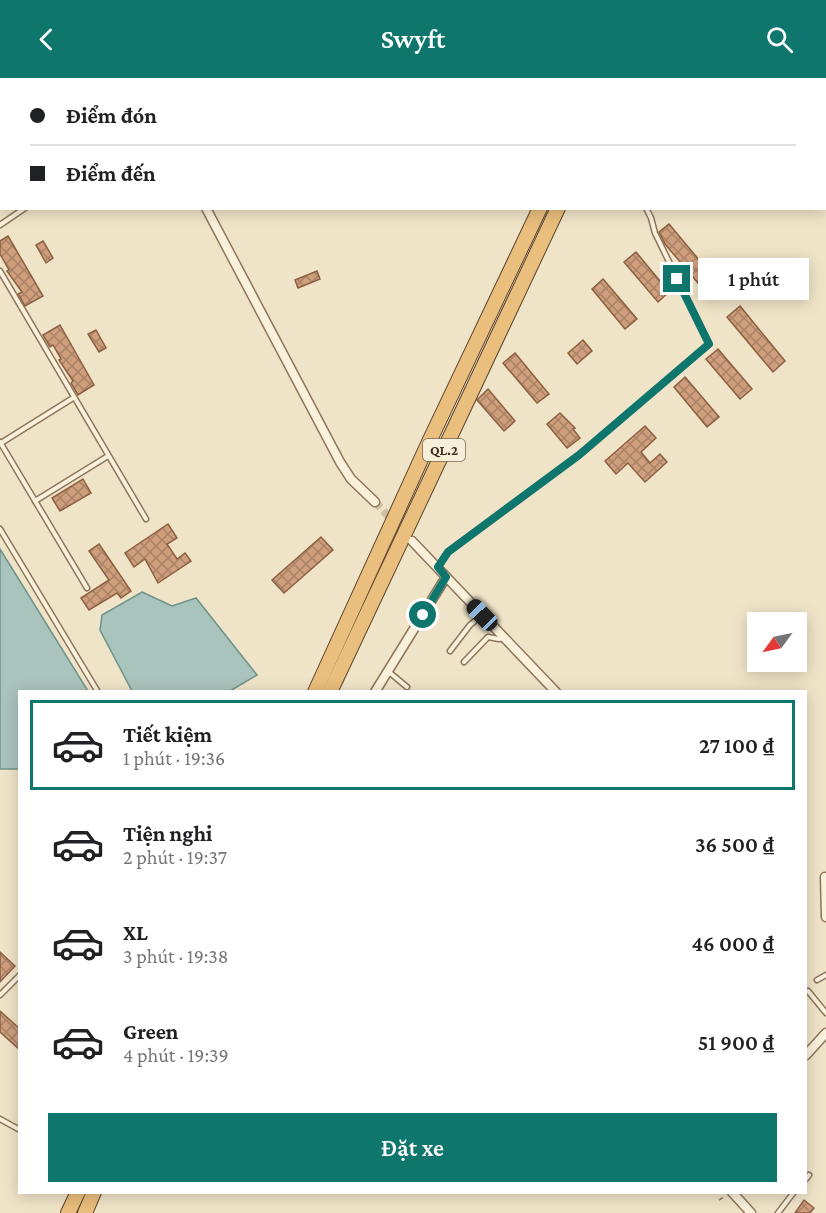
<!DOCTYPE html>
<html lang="vi">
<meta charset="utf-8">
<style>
body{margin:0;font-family:"Crimson Pro",serif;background:#f6f6f6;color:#202124;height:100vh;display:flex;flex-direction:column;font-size:22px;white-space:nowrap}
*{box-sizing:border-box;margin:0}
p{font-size:20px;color:#757577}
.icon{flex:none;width:33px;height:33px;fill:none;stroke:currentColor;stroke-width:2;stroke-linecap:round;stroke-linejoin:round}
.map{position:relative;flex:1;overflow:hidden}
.details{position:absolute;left:18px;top:612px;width:789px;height:504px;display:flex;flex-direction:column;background:#fff;border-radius:0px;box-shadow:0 3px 15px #0003}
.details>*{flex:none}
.banner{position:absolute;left:0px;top:0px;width:826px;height:132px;box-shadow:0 3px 15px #0003;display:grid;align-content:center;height:132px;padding:0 30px;background:#fff}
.needle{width:39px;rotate:237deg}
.controls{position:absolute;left:747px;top:534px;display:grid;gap:12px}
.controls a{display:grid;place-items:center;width:60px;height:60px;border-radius:0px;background:#fff;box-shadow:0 3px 15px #0003;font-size:30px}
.end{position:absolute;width:27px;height:27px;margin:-14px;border:8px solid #0f766e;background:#fff;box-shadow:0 0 0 3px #fff}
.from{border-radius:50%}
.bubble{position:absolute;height:42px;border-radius:0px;background:#fff;box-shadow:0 3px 15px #0003;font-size:20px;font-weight:600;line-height:42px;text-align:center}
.car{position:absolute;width:18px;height:36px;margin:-18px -9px;border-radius:8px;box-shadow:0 0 4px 2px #0007;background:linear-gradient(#222 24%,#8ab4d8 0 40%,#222 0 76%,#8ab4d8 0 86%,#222 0)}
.banner b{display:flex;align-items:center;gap:21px;height:57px;font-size:22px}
.banner b+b{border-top:2px solid #e0e0e0}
.banner i{width:15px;height:15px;background:#202124}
ul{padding:10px 0 0;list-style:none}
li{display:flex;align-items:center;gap:18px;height:90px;margin:0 12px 9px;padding:0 18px;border:3px solid transparent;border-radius:0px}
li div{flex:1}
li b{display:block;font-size:22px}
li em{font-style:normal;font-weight:600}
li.active{border-color:#0f766e}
li>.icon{width:54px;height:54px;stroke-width:1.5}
.cta{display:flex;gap:12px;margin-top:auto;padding:12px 30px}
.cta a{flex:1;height:69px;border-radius:0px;background:#0f766e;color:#fff;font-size:24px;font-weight:600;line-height:69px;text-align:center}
header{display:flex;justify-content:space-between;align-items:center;height:78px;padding:0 30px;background:#0f766e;color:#fff;font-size:27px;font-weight:600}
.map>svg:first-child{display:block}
.water{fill:#a9c4bc;stroke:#6f938a;stroke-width:1.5}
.building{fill:url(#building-cross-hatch);stroke:#8d5f41;stroke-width:1.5}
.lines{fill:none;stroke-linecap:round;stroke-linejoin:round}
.minor-tunnel{stroke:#ccc0a6;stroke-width:8;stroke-dasharray:8 4;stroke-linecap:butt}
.service-casing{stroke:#8d765c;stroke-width:7}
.minor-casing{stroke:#8d765c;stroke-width:11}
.trunk-casing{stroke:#5b4430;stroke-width:16}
.path{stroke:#8d765c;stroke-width:1.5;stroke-dasharray:4.5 3;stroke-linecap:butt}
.service{stroke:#faf1dc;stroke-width:4}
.minor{stroke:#faf1dc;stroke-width:8}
.trunk{stroke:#eabe7c;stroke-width:14}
.route{stroke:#0f766e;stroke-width:8}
.labels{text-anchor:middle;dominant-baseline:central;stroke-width:4.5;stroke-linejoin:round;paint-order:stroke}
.shield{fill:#f7eed8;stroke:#756857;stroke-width:1.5}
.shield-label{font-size:14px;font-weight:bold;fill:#3d2e20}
</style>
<header><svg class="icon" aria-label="back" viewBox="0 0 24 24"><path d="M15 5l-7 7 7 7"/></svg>Swyft<svg class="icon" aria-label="search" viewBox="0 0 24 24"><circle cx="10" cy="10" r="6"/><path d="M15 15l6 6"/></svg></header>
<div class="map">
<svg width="826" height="1135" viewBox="0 0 826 1135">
<defs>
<pattern id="building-cross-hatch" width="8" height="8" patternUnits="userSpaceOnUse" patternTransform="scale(1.5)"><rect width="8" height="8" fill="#cf9f7d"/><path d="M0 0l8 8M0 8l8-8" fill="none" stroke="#a98266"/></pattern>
</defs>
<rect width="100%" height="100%" fill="#f0e4c8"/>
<g class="water">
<polygon points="0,471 88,613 20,614 19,691 0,691"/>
<polygon points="142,514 172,528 196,520 257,597 230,613 132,613 100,552 102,537"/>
</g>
<g class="building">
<polygon points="669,146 715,201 703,211 665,166 659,154"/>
<polygon points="8,158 43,218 25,228 18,216 22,214 7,193 9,192 0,176 0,163"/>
<polygon points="43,163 53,180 46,185 36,167"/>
<polygon points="636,174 669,214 658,224 624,184"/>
<polygon points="317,193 320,201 298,210 295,202"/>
<polygon points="603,201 637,241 625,251 592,211"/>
<polygon points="740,228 785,283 773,294 727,239"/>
<polygon points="60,247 94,307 78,317 71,305 73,303 59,282 61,281 53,267 50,269 43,257"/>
<polygon points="96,252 106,270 99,274 88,256"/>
<polygon points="583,262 592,273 577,286 568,275"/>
<polygon points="718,271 752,311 740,321 706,281"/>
<polygon points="515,275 549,316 537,325 503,285"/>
<polygon points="685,299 719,339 707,349 674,309"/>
<polygon points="488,311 515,343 504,353 477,322"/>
<polygon points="560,335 575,350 573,351 580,360 567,370 547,346"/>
<polygon points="645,348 656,360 641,374 650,385 660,376 667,384 645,404 628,385 616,396 605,383"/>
<polygon points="83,401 91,415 60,433 52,420"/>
<polygon points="168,446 177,460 167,466 177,481 185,475 191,483 158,505 145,481 134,489 125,475"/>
<polygon points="321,459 333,472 284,515 272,502"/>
<polygon points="99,466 131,513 121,520 117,515 89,532 81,520 109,502 89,473"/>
<polygon points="0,874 15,888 0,904"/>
<polygon points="0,933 20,951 20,972 0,954"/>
<polygon points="804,1122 814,1130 810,1135 795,1135"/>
</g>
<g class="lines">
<polyline class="minor-tunnel" points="375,424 408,459"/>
<g class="service-casing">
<g id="service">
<polyline points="50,0 51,2"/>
<polyline points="672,2 672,0"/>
<polyline points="0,36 2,35"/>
<polyline points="0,147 25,130"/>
<polyline points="0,193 146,441"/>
<polyline points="0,364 87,510"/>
<polyline points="1,365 73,320"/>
<polyline points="35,423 108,378"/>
<polyline points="0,451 98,614"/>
<polyline points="438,489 448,474 579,377 709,266 655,155 651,140 646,130"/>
<polyline points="450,573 470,547 482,537"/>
<polyline points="464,584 488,559 499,561 503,560"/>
<polyline points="389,594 407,609"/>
<polyline points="817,902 826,897"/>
<polyline points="808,913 826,935"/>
<polyline points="0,917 20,897"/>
<polyline points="0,1041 20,1052"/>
<polyline points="806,1101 809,1097"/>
<polyline points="778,1135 794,1114"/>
</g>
</g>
<g class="minor-casing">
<g id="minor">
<polyline points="97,0 98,2"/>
<polyline points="207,2 208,0"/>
<polyline points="369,2 370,0"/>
<polyline points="206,130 340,384 351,401 375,424"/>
<polyline points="412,463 556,614"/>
<polyline points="375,614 446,499"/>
<polyline points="825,799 826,839"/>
<polyline points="806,977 826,955"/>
<polyline points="732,1114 751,1135"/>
</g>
</g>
<g class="trunk-casing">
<g id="trunk">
<polyline points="600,2 601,0"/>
<polyline points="617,2 618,0"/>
<polyline points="315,614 428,366 540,130"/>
<polyline points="330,614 558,130"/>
<polyline points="68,1135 78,1114"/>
<polyline points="85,1135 94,1114"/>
</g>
</g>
<polyline class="path" points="719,1122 724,1119"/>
<use href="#service" class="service"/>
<use href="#minor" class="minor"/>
<use href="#trunk" class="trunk"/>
</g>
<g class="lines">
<polyline class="route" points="423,537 446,499 438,489 448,474 579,377 709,266 677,201"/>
</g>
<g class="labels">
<rect class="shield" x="423" y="361" width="42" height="22" rx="4.5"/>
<g class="shield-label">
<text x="444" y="372">QL.2</text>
</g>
</g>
</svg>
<div class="controls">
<a><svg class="needle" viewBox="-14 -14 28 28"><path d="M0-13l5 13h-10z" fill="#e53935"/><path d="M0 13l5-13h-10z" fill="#757577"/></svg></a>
</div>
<i class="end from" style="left:423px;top:537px"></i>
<i class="end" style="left:677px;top:201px"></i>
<div class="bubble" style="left:698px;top:180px;width:111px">1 phút</div>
<i class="car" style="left:482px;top:537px;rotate:316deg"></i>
<div class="banner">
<b><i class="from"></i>Điểm đón</b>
<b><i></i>Điểm đến</b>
</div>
<section class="details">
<ul>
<li class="active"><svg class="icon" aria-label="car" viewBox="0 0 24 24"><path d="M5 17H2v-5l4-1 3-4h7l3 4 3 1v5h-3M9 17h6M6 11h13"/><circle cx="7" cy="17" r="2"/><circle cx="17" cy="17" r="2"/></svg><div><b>Tiết kiệm</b><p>1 phút · 19:36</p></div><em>27 100 ₫</em></li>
<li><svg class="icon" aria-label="car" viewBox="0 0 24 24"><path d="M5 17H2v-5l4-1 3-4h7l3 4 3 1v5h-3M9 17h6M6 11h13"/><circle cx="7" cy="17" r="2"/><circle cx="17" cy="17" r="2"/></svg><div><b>Tiện nghi</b><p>2 phút · 19:37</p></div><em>36 500 ₫</em></li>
<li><svg class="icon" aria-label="car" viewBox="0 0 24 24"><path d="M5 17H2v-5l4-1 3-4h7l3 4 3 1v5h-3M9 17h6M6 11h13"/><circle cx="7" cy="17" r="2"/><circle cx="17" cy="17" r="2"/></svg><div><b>XL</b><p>3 phút · 19:38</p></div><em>46 000 ₫</em></li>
<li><svg class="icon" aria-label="car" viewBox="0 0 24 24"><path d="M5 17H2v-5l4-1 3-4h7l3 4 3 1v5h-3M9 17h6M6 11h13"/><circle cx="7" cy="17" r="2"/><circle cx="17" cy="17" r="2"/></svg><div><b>Green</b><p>4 phút · 19:39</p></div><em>51 900 ₫</em></li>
</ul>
<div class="cta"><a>Đặt xe</a></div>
</section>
</div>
